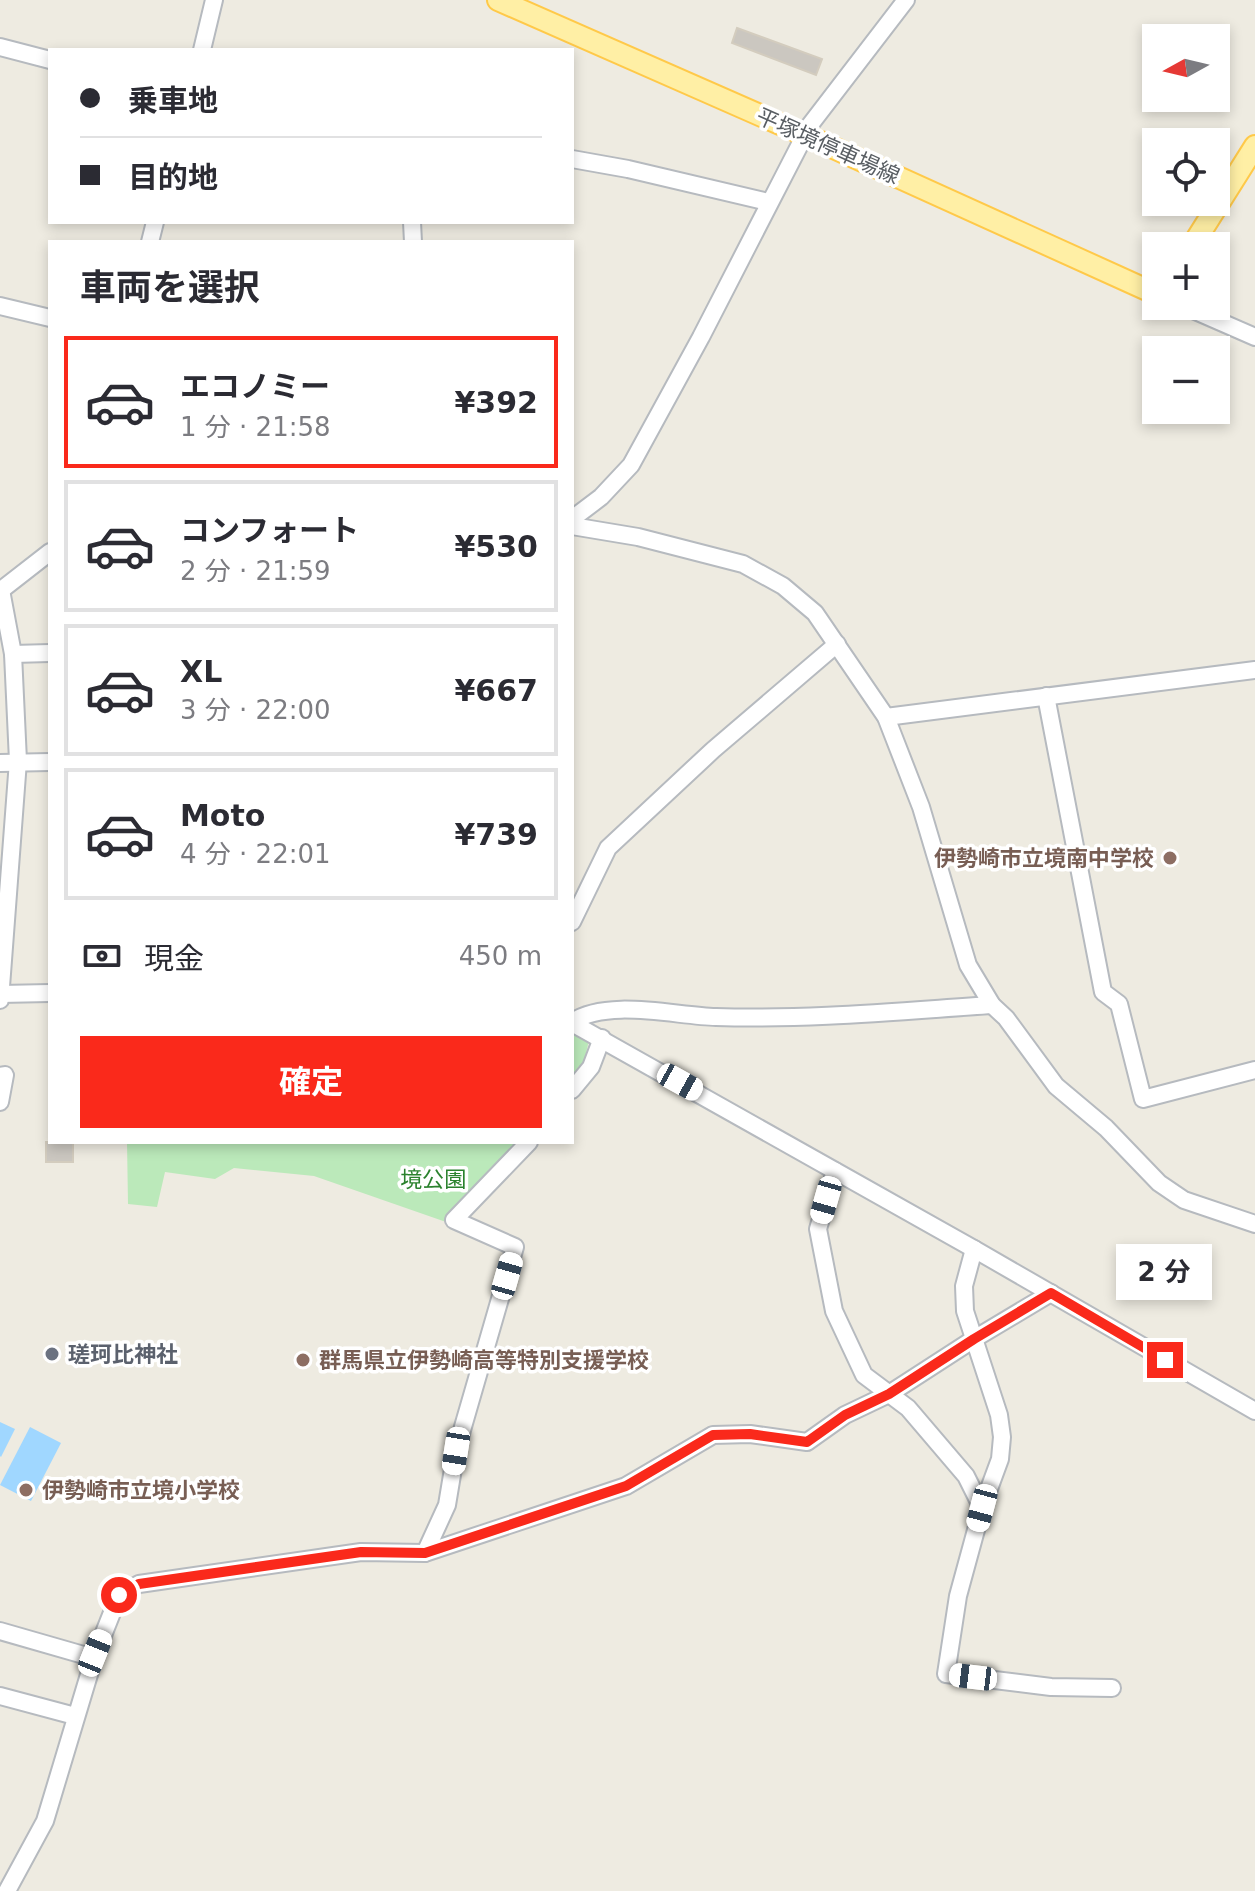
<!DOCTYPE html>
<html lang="ja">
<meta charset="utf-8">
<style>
body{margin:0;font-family:"DejaVu Sans","Noto Sans JP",sans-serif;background:#f2f2f3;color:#2b2b33;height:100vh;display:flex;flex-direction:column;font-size:30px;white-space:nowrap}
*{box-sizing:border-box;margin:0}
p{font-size:26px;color:#7c7c81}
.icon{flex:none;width:44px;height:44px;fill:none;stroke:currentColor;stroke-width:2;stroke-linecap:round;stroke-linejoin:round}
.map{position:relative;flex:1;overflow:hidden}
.side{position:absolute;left:48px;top:240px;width:526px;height:904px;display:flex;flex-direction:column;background:#fff;border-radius:0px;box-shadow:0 4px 12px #0003}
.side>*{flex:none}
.guide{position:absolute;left:48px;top:48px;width:526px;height:176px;border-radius:0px;box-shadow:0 4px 12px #0003;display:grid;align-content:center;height:176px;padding:0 32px;background:#fff}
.needle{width:52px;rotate:262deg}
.tools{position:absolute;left:1142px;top:24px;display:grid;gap:16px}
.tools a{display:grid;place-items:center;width:88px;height:88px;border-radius:0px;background:#fff;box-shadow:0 4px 12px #0003;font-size:40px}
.end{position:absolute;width:36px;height:36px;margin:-18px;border:10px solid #fa291b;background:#fff;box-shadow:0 0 0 4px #fff}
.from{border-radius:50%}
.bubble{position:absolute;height:56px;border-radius:0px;background:#fff;box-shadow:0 4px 12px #0003;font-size:26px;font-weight:700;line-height:56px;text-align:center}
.car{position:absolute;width:24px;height:48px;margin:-24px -12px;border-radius:10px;box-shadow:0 0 6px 2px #0007;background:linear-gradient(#fff 24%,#345 0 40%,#fff 0 76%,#345 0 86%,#fff 0)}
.guide b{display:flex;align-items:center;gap:28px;height:76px;font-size:30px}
.guide b+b{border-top:2px solid #e1e1e2}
.guide i{width:20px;height:20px;background:#2b2b33}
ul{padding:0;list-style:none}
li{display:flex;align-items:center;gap:24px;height:132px;margin:0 16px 12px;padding:0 16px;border:4px solid #e1e1e2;border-radius:0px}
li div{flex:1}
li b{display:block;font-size:30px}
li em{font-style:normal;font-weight:700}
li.selected{border-color:#fa291b}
li>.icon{width:72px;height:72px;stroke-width:1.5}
h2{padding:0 32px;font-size:36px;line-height:96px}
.pay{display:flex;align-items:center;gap:20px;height:88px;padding:0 32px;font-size:30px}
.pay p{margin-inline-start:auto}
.primary-button{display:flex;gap:16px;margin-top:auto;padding:16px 32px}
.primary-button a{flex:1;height:92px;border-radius:0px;background:#fa291b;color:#fff;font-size:32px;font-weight:700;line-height:92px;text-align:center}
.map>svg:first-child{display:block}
.green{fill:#bbe9ba}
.water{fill:#a0d7ff}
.building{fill:#cbc7c0;stroke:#d3ccbe;stroke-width:2}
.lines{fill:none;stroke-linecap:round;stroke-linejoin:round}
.minor-casing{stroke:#b6babf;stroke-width:20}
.major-casing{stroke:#ffc949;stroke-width:24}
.minor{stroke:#fff;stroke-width:16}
.major{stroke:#ffefa5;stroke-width:20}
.route{stroke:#fa291b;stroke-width:10}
.education-dot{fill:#8d6e63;stroke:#fff;stroke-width:3}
.worship-dot{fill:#6b7280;stroke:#fff;stroke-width:3}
.labels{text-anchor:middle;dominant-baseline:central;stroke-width:7;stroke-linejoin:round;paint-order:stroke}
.street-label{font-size:22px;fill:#595e63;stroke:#fff}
.education-label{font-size:22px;font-weight:bold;fill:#785e54;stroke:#fff;text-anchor:start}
.park-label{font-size:22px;fill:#2b822e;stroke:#fff}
.worship-label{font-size:22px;font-weight:bold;fill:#5b616d;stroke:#fff;text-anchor:start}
</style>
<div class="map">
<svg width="1255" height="1891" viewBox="0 0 1255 1891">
<rect width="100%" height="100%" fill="#eeebe1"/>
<g class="green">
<polygon points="572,1031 589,1040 583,1067 572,1080"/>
<polygon points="127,1142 519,1142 446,1222 314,1176 234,1168 215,1179 165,1172 157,1207 128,1204"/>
</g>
<g class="water">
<polygon points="0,1422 15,1429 1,1457 0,1456"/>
<polygon points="30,1427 61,1443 31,1501 0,1485"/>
</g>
<g class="building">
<polygon points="737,28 822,59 816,75 732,43"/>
<rect x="46" y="1142" width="27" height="20"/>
</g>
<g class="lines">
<g class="minor-casing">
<g id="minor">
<polyline points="0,47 50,60"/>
<polyline points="202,50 214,0"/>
<polyline points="572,159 628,169 768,202"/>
<polyline points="412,222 413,242"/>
<polyline points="150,242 155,222"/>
<polyline points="0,306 50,318"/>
<polyline points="1184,306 1255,337"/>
<polyline points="572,519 601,497 631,465 701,337 810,125 906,0"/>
<polyline points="572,526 638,537 743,564 783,586 815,613 886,717 921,807 968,965 992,1005 1006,1018 1056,1086 1106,1128 1159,1183 1184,1200 1255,1224"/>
<polyline points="0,591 50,552"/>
<polyline points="13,654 50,653"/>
<polyline points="1046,696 1103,992 1119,1004 1143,1099 1255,1070"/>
<polyline points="886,717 1255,670"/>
<polyline points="0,763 50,762"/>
<polyline points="572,922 608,848 713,750 837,644"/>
<polyline points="0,994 50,993"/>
<polyline points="0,1000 18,761 13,654 1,590"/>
<path d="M572,1022c36,-24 103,-6 144,-5 92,3 185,-6 276,-12"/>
<polyline points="572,1023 974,1249 1255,1411"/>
<polyline points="0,1076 5,1075 0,1102"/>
<polyline points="572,1090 591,1067 602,1038"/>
<polyline points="835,1171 818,1229 834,1311 864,1375 908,1408 966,1476 982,1508"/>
<polyline points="974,1249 964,1286 965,1311 999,1415 1002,1437 1000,1459 982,1508 958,1596 946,1674 1051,1687 1112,1688"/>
<polyline points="425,1553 447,1505 456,1451 515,1247 454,1220 529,1142"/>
<polyline points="0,1631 94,1658"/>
<polyline points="0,1696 75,1716"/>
<polyline points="7,1891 45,1821 94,1658 119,1595 139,1584 361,1552 425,1553 626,1486 713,1435 750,1434 807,1442 845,1415 889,1394 974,1339 1051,1293"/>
</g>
</g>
<g class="major-casing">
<g id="major">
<polyline points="498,0 805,135 1156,294"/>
<polyline points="1192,246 1255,146"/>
</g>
</g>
<use href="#minor" class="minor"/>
<use href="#major" class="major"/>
</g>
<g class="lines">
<polyline class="route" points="119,1595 139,1584 361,1552 425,1553 626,1486 713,1435 750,1434 807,1442 845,1415 889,1394 974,1339 1051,1293 1165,1360"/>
</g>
<g class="education-dot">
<circle cx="1170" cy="858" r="8"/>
<circle cx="303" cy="1360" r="8"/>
<circle cx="26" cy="1490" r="8"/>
</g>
<circle class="worship-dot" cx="52" cy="1354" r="8"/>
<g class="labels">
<g class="street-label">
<text transform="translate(828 146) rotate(24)">平塚境停車場線</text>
</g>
<g class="education-label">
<text x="1154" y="858" text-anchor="end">伊勢崎市立境南中学校</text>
<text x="319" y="1360">群馬県立伊勢崎高等特別支援学校</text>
<text x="42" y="1490">伊勢崎市立境小学校</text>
</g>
<g class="park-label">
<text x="433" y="1179">境公園</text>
</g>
<g class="worship-label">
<text x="68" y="1354">瑳珂比神社</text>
</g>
</g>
</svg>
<div class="tools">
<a><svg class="needle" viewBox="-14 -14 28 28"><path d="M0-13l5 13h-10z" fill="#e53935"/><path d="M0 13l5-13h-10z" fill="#7c7c81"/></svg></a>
<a><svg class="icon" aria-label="locate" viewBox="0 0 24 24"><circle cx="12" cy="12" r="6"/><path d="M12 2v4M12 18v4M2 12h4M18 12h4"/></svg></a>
<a>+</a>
<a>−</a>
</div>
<i class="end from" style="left:119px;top:1595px"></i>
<i class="end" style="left:1165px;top:1360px"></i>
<div class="bubble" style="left:1116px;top:1244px;width:96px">2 分</div>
<i class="car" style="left:680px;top:1082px;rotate:119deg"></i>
<i class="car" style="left:826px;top:1200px;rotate:196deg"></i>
<i class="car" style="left:507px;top:1276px;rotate:16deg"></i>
<i class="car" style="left:456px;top:1451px;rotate:189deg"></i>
<i class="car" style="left:982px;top:1508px;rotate:195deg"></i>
<i class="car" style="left:95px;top:1653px;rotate:22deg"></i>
<i class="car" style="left:973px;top:1677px;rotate:277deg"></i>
<div class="guide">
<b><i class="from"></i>乗車地</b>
<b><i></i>目的地</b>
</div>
<section class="side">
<h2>車両を選択</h2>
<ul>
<li class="selected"><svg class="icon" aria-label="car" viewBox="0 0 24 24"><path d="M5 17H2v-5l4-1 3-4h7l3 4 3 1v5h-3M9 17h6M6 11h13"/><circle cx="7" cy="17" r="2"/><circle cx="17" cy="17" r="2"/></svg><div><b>エコノミー</b><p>1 分 · 21:58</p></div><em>¥392</em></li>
<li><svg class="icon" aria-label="car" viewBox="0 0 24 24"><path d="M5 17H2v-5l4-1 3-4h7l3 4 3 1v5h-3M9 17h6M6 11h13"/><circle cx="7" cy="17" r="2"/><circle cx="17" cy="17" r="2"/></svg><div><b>コンフォート</b><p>2 分 · 21:59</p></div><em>¥530</em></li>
<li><svg class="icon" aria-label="car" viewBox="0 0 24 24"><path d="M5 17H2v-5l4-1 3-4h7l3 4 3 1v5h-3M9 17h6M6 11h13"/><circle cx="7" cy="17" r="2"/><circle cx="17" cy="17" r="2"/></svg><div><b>XL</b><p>3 分 · 22:00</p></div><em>¥667</em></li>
<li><svg class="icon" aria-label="car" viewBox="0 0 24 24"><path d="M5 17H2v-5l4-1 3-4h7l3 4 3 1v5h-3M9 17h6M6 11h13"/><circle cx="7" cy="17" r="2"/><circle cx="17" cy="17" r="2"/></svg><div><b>Moto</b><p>4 分 · 22:01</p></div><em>¥739</em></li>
</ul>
<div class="pay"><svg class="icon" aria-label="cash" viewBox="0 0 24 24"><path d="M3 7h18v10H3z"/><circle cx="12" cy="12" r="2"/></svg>現金<p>450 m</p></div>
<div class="primary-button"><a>確定</a></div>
</section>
</div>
